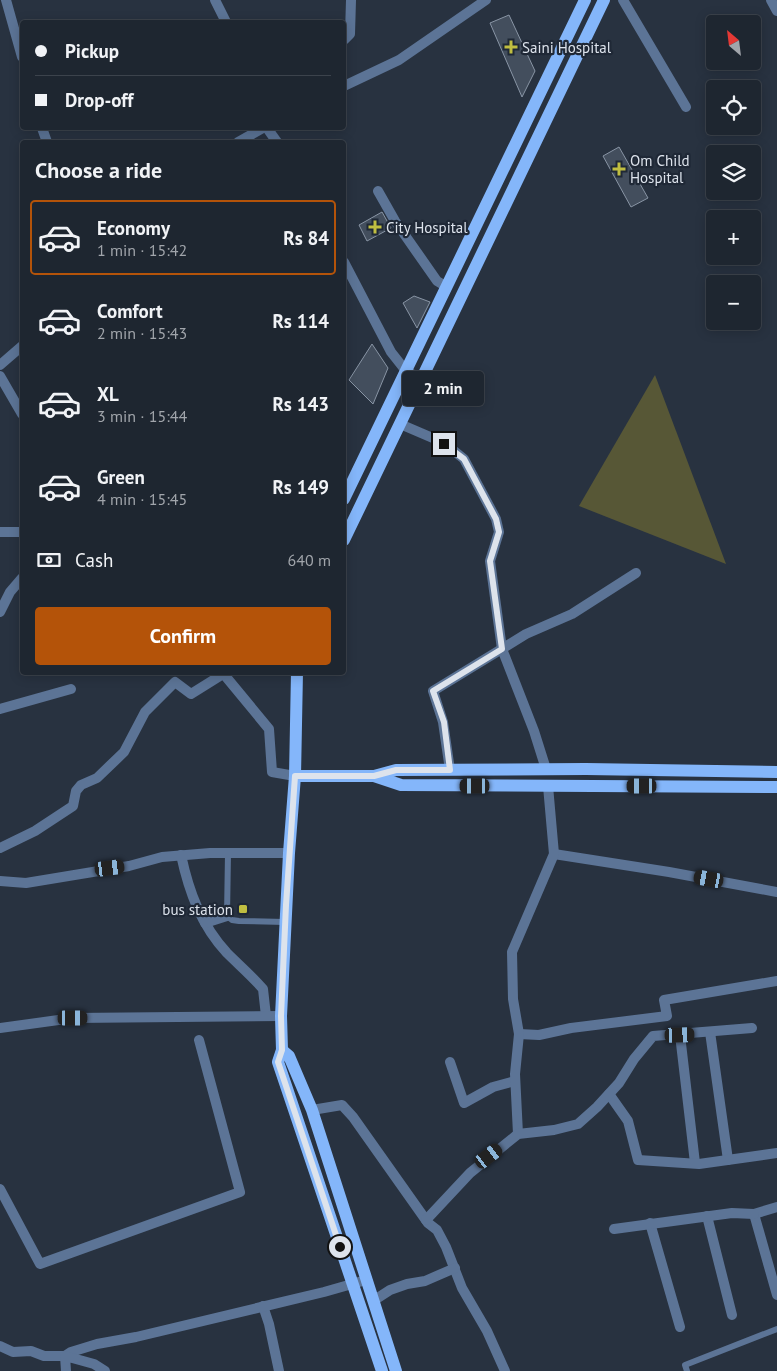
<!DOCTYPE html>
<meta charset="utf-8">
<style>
body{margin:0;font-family:"PT Sans",sans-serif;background:#262e38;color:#f1f3f6;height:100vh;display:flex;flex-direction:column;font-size:19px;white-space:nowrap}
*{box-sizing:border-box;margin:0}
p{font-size:16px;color:#a1a5ab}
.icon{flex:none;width:28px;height:28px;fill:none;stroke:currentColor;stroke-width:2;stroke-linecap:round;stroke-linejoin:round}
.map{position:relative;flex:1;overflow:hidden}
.details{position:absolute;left:20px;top:140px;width:326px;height:535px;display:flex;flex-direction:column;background:#1e2630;border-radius:5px;box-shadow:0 2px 12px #0003,0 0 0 1px #3c434c}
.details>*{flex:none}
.hud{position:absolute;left:20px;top:20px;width:326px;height:110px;border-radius:5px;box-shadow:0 2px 12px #0003,0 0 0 1px #3c434c;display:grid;align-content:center;height:110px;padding:0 15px;background:#1e2630}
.needle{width:32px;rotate:332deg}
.controls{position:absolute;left:706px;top:15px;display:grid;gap:10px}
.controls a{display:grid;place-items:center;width:55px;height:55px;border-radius:5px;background:#1e2630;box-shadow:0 2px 12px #0003,0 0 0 1px #3c434c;font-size:25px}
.end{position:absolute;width:22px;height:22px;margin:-11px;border:6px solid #dde3ec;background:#111;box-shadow:0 0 0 2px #111}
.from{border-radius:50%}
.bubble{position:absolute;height:35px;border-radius:5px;background:#1e2630;box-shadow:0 2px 12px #0003,0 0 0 1px #3c434c;font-size:16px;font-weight:600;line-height:35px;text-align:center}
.car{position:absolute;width:15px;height:30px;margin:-15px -8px;border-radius:6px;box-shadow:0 0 4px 1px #0007;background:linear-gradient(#222 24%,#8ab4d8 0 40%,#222 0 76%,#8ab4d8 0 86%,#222 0)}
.hud b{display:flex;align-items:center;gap:18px;height:48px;font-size:19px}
.hud b+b{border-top:1px solid #3c434c}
.hud i{width:12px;height:12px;background:#f1f3f6}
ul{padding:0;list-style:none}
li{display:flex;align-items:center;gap:15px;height:75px;margin:0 10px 8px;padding:0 5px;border:2px solid transparent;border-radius:5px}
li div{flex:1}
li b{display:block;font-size:19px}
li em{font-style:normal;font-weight:600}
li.on{border-color:#b45309}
li>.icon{width:45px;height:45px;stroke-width:1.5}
h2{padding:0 15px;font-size:22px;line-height:60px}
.pay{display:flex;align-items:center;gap:12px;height:55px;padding:0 15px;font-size:19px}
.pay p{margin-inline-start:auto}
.action{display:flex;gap:10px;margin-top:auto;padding:10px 15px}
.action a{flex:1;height:58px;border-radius:5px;background:#b45309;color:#fff;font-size:20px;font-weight:600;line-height:58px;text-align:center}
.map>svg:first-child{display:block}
.green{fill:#575736}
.building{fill:#434e5d;stroke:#8995a5}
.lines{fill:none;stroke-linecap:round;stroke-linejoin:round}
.lane{stroke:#5c7496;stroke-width:6}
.street{stroke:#5c7496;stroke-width:10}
.primary{stroke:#84b6fa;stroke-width:12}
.route{stroke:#dde3ec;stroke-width:6}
.poi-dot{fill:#c0be41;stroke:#1f2836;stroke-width:2}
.labels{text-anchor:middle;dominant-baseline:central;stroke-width:4.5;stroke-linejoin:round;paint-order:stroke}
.poi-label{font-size:15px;fill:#dde3ec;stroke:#1f2836;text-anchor:start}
</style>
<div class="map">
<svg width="777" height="1371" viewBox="0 0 777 1371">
<rect width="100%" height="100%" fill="#283240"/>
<polygon class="green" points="655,375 726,564 579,506"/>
<g class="building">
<polygon points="509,15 535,71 522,97 490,23"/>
<polygon points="619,147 648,198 631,207 603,156"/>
<polygon points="382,212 391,228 367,241 359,225"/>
<polygon points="414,296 430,302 417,328 403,303"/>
<polygon points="372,344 388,368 373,404 349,380"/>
</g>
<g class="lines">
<g class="lane">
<polyline points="228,853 227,916 232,920 239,921 285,922"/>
<polyline points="687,1371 685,1365 777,1329"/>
</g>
<g class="street">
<polyline points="6,0 22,57"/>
<polyline points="215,0 226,22"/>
<polyline points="623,0 686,107"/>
<polyline points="771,0 777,11"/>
<polyline points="344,40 350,34 351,0"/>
<polyline points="344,86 399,60 486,0"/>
<polyline points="42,128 47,142"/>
<polyline points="267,128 277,142"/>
<polyline points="238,142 263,128"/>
<polyline points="378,191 395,221 437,281 447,287"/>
<polyline points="344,262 391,352 406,371 421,379"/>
<polyline points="0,365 22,346"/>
<polyline points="0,376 22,414"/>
<polyline points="400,424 435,439 453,450 464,459 496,519 499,532 490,561 502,649 534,731 546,769"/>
<polyline points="0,532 22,532"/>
<polyline points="0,612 10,592 22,578"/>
<polyline points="222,672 269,729 272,772 295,776"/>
<polyline points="0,709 71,689"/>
<polyline points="450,770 443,722 433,691 526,634 572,614 636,573"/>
<polyline points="0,848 35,831 73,806 76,791 81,785 97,778 124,752 145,712 175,682 191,694 223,674"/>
<polyline points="554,854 669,872 777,892"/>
<path d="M181,855c8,37 20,70 46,98 12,12 25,23 36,36l3,27"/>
<polyline points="0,881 26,883 129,866 162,857 210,853 289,853"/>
<polyline points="205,923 227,916"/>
<polyline points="0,1028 73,1018 281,1016"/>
<polyline points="710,1032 728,1160"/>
<polyline points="519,1034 539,1035 571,1028 667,1016 664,1000 777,981"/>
<polyline points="680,1035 695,1163"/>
<polyline points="450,1062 464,1103 493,1087 515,1081"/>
<polyline points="609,1094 628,1121 638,1160 699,1164 777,1153"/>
<polyline points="312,1110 342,1105 353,1117 428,1223 437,1230 446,1247 462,1288 487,1331 505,1371"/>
<polyline points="518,1134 515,1074 519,1034 513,999 512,952 554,854 548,786"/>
<polyline points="0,1189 40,1264 240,1192 199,1040"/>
<polyline points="777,1207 754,1214 777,1295"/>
<polyline points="707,1216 732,1315"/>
<polyline points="426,1220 470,1173 518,1134 554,1130 578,1124 597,1107 619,1083 634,1059 653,1036 752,1028"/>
<polyline points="650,1223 680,1327"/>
<polyline points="614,1229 732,1213 754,1214"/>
<polyline points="373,1301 390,1290 407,1284 425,1281 455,1268"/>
<polyline points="263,1306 269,1324 279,1371"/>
<polyline points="0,1346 13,1352 31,1351 44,1356 65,1356 71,1352 97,1344 136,1337 324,1292 366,1280"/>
<polyline points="66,1371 65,1356 94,1364 105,1371"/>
</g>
<g class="primary">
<polyline points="344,499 585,0"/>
<polyline points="344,540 604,0"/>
<polyline points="297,672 295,776 289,853 281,1016 282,1050 278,1062 382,1371"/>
<polyline points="295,776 374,776 396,770 586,769 777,772"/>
<polyline points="374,776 401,785 777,787"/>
<polyline points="282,1050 289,1056 312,1110 396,1371"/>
</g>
</g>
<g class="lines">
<polyline class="route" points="340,1247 278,1062 282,1050 281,1016 286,905 295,776 374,776 396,770 450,770 444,722 433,691 502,649 490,561 499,532 496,519 464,459 444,444"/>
</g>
<g class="poi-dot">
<path d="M508.5 39.5h5v5h5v5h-5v5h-5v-5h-5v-5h5z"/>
<path d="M616.5 161.5h5v5h5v5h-5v5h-5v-5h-5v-5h5z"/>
<path d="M372.5 219.5h5v5h5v5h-5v5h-5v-5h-5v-5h5z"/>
<rect x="238" y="904" width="10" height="10" rx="2.5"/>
</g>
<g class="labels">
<g class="poi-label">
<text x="522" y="47">Saini Hospital</text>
<text x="630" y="160">Om Child<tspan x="630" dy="17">Hospital</tspan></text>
<text x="386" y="227">City Hospital</text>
<text x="233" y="909" text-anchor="end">bus station</text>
</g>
</g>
</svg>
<div class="controls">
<a><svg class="needle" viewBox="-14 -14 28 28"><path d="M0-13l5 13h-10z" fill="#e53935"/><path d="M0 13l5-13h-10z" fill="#a1a5ab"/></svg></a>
<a><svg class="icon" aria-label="locate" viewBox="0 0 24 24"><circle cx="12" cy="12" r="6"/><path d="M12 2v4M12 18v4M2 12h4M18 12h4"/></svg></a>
<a><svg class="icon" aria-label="layers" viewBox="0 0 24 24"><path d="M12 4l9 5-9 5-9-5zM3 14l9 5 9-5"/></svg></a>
<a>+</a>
<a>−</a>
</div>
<i class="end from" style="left:340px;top:1247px"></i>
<i class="end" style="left:444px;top:444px"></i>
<div class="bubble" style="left:402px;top:371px;width:82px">2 min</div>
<i class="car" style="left:475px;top:786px;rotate:270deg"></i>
<i class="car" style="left:642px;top:786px;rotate:270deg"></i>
<i class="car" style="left:110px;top:868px;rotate:83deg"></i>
<i class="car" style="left:709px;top:879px;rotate:280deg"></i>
<i class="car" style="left:73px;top:1018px;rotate:90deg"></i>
<i class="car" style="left:680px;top:1035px;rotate:88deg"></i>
<i class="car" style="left:489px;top:1156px;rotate:53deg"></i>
<div class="hud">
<b><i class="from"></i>Pickup</b>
<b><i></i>Drop-off</b>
</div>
<section class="details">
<h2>Choose a ride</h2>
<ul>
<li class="on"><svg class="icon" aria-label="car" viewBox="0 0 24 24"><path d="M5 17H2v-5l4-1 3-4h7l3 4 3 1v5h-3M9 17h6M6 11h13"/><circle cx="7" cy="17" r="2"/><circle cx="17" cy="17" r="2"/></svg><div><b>Economy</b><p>1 min · 15:42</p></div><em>Rs 84</em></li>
<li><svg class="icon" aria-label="car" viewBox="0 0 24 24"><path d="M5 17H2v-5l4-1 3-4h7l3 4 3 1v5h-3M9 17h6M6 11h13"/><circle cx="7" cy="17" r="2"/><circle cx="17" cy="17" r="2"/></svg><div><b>Comfort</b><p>2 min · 15:43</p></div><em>Rs 114</em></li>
<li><svg class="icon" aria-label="car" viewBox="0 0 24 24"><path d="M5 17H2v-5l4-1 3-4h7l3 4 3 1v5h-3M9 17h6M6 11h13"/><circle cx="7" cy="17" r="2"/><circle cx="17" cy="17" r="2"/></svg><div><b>XL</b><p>3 min · 15:44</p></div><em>Rs 143</em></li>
<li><svg class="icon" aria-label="car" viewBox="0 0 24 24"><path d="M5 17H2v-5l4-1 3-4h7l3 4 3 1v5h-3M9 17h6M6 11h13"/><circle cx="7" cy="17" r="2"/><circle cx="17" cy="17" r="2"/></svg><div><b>Green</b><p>4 min · 15:45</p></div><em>Rs 149</em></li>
</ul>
<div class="pay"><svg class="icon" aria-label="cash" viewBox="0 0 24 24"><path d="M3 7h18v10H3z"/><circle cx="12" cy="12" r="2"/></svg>Cash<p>640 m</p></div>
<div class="action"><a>Confirm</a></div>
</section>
</div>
